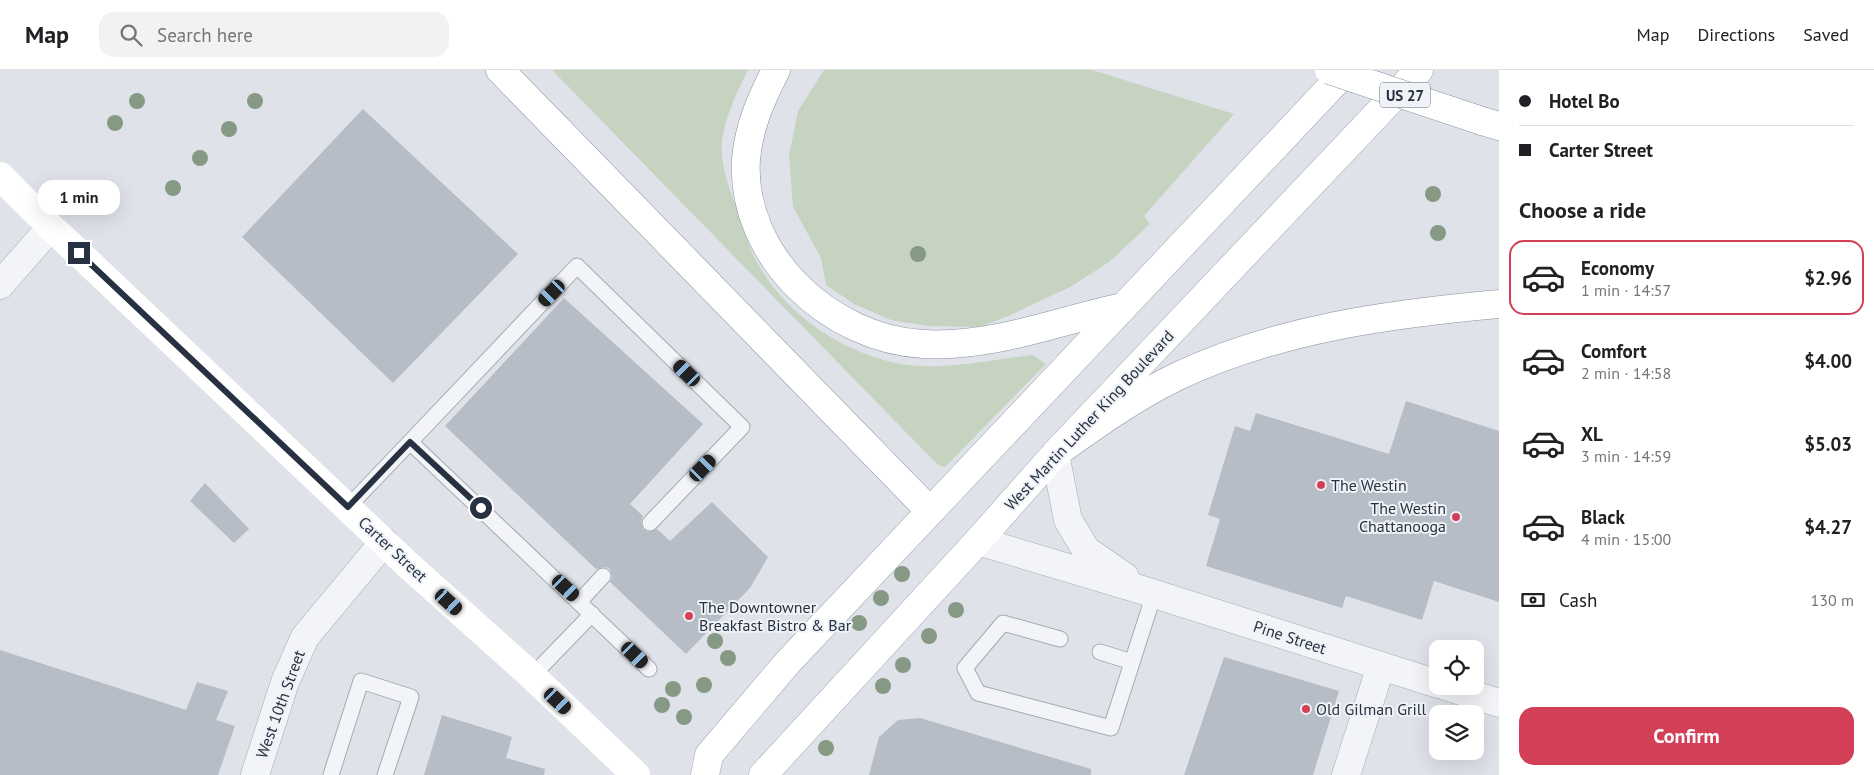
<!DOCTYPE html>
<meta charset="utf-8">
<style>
body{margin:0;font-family:"PT Sans",sans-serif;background:#f2f2f2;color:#202124;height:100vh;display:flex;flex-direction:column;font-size:19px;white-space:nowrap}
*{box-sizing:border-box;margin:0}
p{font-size:16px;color:#757577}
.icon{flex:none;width:28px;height:28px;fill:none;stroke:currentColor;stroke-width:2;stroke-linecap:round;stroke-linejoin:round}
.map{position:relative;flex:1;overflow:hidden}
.sheet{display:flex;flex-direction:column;background:#fff;width:375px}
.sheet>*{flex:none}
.top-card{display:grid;align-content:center;height:110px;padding:0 20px;background:#fff}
.tools{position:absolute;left:1429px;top:570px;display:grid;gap:10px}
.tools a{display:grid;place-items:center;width:55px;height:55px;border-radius:10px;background:#fff;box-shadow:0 5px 20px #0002;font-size:25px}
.end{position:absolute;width:22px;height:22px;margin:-11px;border:6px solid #273141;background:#fff;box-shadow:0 0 0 2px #fff}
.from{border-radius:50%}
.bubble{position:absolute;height:35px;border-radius:15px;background:#fff;box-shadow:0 5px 20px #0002;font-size:16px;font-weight:600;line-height:35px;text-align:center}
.car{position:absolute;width:15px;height:30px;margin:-15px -8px;border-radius:6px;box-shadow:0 0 4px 1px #0007;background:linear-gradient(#222 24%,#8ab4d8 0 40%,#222 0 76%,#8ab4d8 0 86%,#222 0)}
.top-card b{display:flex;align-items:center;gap:18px;height:48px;font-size:19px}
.top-card b+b{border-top:1px solid #e0e0e0}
.top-card i{width:12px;height:12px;background:#202124}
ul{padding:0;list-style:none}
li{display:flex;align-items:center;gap:15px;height:75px;margin:0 10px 8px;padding:0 10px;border:2px solid transparent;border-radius:15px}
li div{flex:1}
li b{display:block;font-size:19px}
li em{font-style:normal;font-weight:600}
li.selected{border-color:#d43f58}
li>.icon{width:45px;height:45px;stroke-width:1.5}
h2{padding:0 20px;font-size:22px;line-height:60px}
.pay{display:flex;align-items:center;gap:12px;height:55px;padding:0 20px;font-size:19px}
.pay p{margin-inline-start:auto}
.button{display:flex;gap:10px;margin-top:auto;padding:10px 20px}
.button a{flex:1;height:58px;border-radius:15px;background:#d43f58;color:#fff;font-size:20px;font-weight:600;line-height:58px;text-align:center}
header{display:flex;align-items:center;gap:30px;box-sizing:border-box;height:70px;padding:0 25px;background:#fff;border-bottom:1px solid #e0e0e0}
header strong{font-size:24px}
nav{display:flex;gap:28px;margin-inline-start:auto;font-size:18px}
.search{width:350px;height:45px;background:#f2f2f2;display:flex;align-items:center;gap:12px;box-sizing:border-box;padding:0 18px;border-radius:15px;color:#757577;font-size:19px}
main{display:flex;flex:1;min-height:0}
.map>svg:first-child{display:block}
.green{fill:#c5d3c0}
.building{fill:#b6bdc6}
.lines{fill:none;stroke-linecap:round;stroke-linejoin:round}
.service-casing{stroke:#a4aab3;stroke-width:17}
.minor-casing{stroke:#a4aab3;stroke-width:29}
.primary-casing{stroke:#9ea8b5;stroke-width:29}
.motorway-casing{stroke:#8691a0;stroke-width:29}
.service{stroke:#f2f4f7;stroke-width:15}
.minor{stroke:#f2f4f7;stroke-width:28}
.secondary{stroke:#fff;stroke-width:28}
.primary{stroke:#fff;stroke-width:28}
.motorway{stroke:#fff;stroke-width:28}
.motorway-bridge-casing{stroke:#8691a0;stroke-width:29;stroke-linecap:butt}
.motorway-bridge{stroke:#fff;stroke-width:28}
.tree{fill:#869985}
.route{stroke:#273141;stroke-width:6}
.poi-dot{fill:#d43f58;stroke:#eff2f7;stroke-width:2}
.labels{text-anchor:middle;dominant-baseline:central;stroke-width:4;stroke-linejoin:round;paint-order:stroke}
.shield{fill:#eff2f7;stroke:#636b78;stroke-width:1}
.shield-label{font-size:15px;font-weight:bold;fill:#273141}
.street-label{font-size:16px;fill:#273141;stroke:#eff2f7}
.poi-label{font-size:16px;fill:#273141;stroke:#eff2f7;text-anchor:start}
</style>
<header>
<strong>Map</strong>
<div class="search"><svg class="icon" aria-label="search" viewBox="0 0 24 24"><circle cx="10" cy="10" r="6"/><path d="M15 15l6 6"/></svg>Search here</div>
<nav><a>Map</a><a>Directions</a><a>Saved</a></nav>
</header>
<main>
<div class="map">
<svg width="1499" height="705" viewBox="0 0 1499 705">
<rect width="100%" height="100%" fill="#dfe3e9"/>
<g class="green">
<path d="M552,0h196c-12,24 -29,59 -26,86 2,17 8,35 14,51 6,19 12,39 22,57 27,49 79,85 133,98 47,11 95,-2 142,-7l13,9 -101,103 -7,-2z"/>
<polygon points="824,0 1092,0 1234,44 1144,146 1150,154 1109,192 1072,216 1006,247 979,257 928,256 891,250 854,234 826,215 821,188 793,137 789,86 798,41"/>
</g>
<g class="building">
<polygon points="363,39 518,184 393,313 242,167"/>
<polygon points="564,228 703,354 630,434 643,446 641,451 643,459 648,462 657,459 670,471 712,432 768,487 750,518 686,584 610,512 612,508 610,499 605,497 596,499 445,356"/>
<polygon points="1406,331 1499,361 1499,532 1434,511 1422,550 1346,526 1342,538 1206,496 1220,449 1208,445 1235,356 1250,361 1256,343 1389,384"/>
<polygon points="205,413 249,459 234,473 190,431"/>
<polygon points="0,580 186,640 197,612 228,621 216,650 235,656 218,705 0,705"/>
<polygon points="1224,587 1339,621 1313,705 1184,705"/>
<polygon points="442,645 512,667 506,688 545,699 544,705 424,705"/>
<polygon points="920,648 1091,699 1091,705 869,705 879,667 898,650"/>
</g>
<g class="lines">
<g class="service-casing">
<g id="service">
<polyline points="410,372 577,196 742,357 650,453"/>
<polyline points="348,437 410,372 649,599"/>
<polyline points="580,531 603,506"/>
<polyline points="1060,569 1003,553 965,598 978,623 1111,658 1154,524"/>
<polyline points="1100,582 1132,592"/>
<polyline points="532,606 592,544"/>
<polyline points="331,705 361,611 411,627 385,705"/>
</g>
</g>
<g class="minor-casing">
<g id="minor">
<polyline points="0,215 51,157"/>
<polyline points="1055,384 1068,450 1086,480 1125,507"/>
<polyline points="978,471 1142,520 1438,614"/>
<polyline points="1445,616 1499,633"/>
<polyline points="255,705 285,612 305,567 384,472"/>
<polyline points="1346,705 1381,596"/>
</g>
</g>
<g class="primary-casing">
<g id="primary">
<polyline points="705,705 709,685 789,591 1347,0"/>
<polyline points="763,705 978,471 1055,384 1419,0"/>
</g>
</g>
<g class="motorway-casing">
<g id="motorway">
<polyline points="500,0 930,441"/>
<path d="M776,0c-15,29 -27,56 -30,89 -6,97 84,180 177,185 69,4 134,-23 200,-37"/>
<polyline points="1482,51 1499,56"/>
<path d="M1055,384c39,-28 78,-56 121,-77 101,-48 213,-63 323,-73"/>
</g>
</g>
<use href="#service" class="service"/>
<use href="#minor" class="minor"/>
<polyline class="secondary" points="0,106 51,157 408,495 532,606 636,705"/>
<use href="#primary" class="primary"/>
<use href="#motorway" class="motorway"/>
<g class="motorway-bridge-casing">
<polyline id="motorway-bridge" points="1329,0 1482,51"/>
</g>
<use href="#motorway-bridge" class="motorway-bridge"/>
</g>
<g class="tree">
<circle cx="137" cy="31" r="8"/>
<circle cx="255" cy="31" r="8"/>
<circle cx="115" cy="53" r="8"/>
<circle cx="229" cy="59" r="8"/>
<circle cx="200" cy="88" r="8"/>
<circle cx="173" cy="118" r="8"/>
<circle cx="1433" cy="124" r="8"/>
<circle cx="1438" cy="163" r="8"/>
<circle cx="918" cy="184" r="8"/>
<circle cx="902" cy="504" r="8"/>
<circle cx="881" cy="528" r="8"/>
<circle cx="956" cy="540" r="8"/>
<circle cx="859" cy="553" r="8"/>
<circle cx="929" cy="566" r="8"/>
<circle cx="715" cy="571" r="8"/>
<circle cx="728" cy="588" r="8"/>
<circle cx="903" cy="595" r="8"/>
<circle cx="704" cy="615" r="8"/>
<circle cx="883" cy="616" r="8"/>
<circle cx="673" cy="619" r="8"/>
<circle cx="662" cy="635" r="8"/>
<circle cx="684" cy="647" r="8"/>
<circle cx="826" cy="678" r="8"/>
</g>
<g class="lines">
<polyline class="route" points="79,183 348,437 410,372 481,438"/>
</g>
<g class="poi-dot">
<circle cx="1321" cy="415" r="5"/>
<circle cx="1456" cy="447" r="5"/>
<circle cx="689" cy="546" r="5"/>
<circle cx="1306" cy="639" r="5"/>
</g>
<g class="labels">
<rect class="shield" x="1380" y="12.5" width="50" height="25" rx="4"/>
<g class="shield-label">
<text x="1405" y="25">US 27</text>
</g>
<g class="street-label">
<text transform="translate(1089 350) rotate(-47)">West Martin Luther King Boulevard</text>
<text transform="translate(393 479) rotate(43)">Carter Street</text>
<text transform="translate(1290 567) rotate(18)">Pine Street</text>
<text transform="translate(280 634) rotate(-70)">West 10th Street</text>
</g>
<g class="poi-label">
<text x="1331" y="415">The Westin</text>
<text x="1446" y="438" text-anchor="end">The Westin<tspan x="1446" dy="18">Chattanooga</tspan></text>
<text x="699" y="537">The Downtowner<tspan x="699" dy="18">Breakfast Bistro &amp; Bar</tspan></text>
<text x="1316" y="639">Old Gilman Grill</text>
</g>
</g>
</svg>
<div class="tools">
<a><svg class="icon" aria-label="locate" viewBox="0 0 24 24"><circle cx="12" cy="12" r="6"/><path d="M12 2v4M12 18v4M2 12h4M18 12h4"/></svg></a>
<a><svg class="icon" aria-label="layers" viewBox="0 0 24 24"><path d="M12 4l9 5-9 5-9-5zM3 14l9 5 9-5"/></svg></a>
</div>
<i class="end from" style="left:481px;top:438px"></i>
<i class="end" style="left:79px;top:183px"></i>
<div class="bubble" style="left:38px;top:110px;width:82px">1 min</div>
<i class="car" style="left:552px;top:223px;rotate:224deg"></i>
<i class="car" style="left:687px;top:303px;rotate:314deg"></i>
<i class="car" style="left:703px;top:398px;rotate:44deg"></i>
<i class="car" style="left:566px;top:518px;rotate:133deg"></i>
<i class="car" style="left:449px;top:532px;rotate:132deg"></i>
<i class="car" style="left:635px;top:585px;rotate:134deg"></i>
<i class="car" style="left:558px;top:631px;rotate:133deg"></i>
</div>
<section class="sheet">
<div class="top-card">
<b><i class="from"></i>Hotel Bo</b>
<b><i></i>Carter Street</b>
</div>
<h2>Choose a ride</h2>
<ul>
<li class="selected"><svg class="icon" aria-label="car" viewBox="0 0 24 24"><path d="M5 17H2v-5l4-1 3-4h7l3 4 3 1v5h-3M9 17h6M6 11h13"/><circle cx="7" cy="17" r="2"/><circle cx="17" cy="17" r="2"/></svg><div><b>Economy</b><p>1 min · 14:57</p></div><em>$2.96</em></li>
<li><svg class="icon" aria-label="car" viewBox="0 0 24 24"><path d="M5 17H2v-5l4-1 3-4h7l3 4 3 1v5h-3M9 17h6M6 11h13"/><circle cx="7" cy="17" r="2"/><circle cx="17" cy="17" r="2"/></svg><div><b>Comfort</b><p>2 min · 14:58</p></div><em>$4.00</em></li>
<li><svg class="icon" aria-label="car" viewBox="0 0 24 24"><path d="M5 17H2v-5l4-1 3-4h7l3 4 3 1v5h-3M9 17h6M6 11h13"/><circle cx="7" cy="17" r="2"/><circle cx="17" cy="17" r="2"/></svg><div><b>XL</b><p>3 min · 14:59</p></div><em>$5.03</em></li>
<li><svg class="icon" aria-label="car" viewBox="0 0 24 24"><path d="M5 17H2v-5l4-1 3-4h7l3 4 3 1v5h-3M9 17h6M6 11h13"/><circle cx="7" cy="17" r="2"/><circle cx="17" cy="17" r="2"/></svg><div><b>Black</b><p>4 min · 15:00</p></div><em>$4.27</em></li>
</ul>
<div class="pay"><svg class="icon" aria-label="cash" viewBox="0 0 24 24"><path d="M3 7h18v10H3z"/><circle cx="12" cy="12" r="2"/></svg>Cash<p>130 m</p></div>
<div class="button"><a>Confirm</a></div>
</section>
</main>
